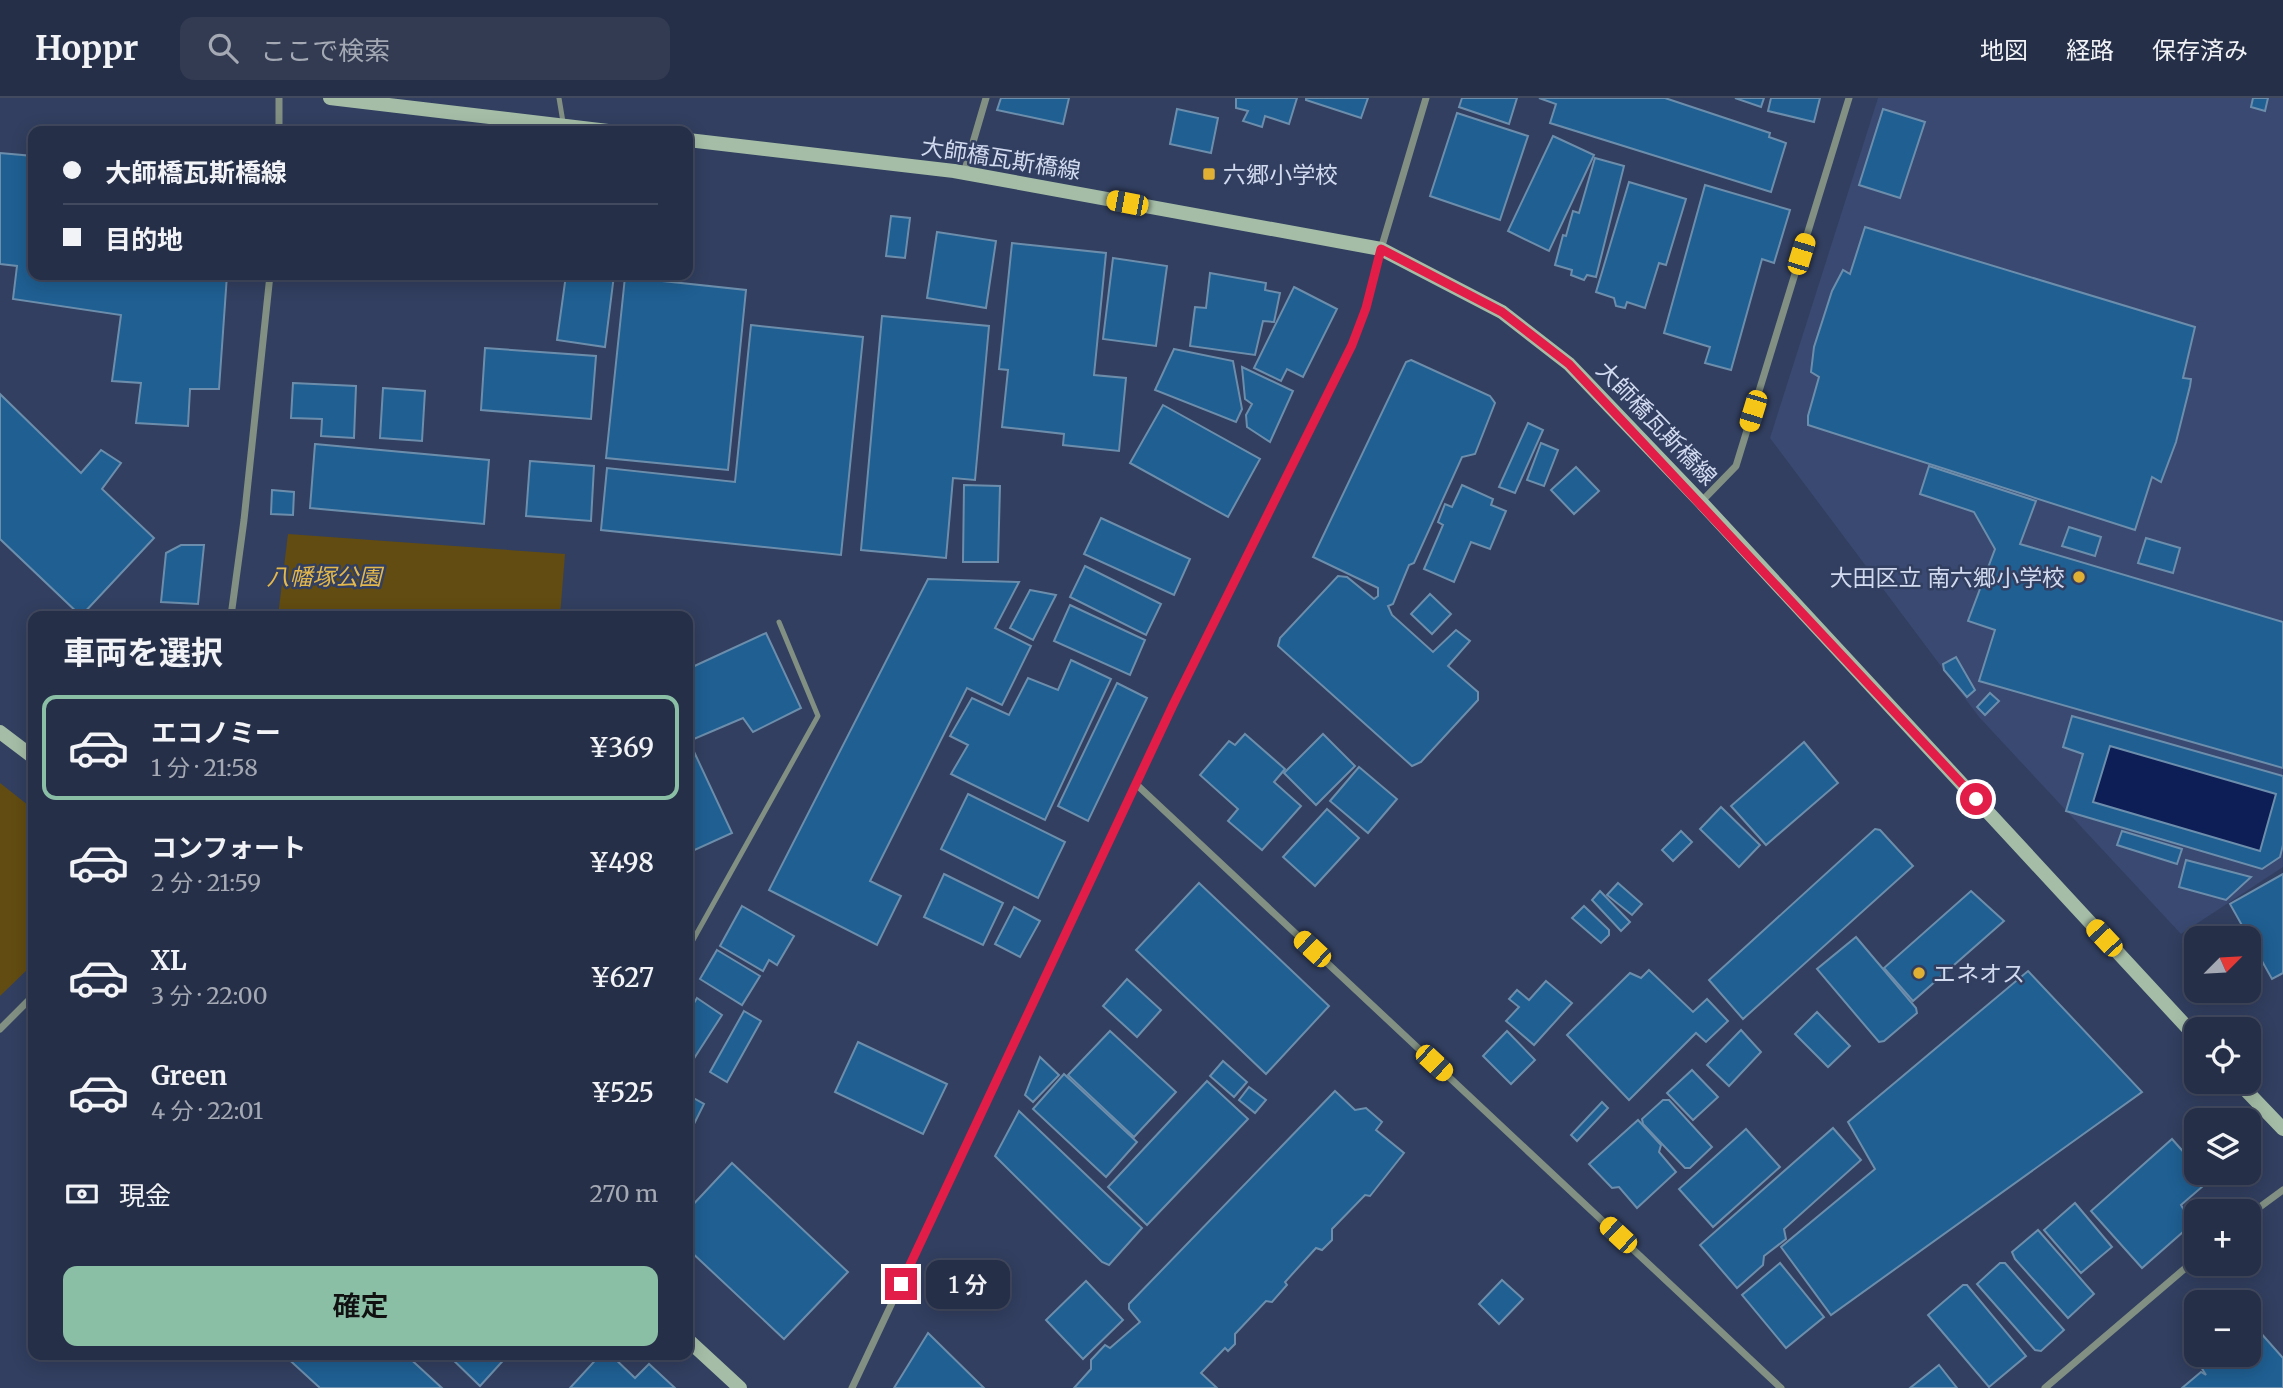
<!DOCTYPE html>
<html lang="ja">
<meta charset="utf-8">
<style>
body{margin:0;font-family:Merriweather,"Noto Sans JP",serif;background:#323b52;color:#f1f3f6;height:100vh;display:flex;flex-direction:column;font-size:26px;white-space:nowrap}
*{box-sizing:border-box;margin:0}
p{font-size:23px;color:#a4a9b4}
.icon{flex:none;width:38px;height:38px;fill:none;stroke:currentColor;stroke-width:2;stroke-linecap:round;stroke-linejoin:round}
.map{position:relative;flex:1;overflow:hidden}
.panel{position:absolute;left:28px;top:513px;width:665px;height:749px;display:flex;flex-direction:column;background:#262f48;border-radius:14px;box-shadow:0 4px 18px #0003,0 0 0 2px #424a60}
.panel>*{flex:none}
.hud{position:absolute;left:28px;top:28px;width:665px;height:154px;border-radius:14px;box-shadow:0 4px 18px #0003,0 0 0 2px #424a60;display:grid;align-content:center;height:154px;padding:0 35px;background:#262f48}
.needle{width:46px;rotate:66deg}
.buttons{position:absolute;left:2184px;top:828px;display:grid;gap:14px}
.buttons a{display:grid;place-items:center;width:77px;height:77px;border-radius:14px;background:#262f48;box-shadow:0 4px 18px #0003,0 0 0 2px #424a60;font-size:35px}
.end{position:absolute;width:32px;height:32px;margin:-16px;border:9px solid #e11d48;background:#fff;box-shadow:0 0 0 4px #fff}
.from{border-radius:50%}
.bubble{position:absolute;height:49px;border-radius:14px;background:#262f48;box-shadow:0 4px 18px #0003,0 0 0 2px #424a60;font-size:23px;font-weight:600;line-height:49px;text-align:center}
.car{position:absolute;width:21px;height:42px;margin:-21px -10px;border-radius:9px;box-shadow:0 0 5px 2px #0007;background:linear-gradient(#f5c518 24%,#345 0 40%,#f5c518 0 76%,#345 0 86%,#f5c518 0)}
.hud b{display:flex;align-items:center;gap:24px;height:66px;font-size:26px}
.hud b+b{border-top:2px solid #424a60}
.hud i{width:18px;height:18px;background:#f1f3f6}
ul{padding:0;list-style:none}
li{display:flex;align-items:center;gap:21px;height:105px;margin:0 14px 10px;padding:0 21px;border:4px solid transparent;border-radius:14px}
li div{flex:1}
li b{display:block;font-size:26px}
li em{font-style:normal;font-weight:600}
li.active{border-color:#8abfa5}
li>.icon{width:63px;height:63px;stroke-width:1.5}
h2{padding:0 35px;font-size:32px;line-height:84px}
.pay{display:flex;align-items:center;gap:18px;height:77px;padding:0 35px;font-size:26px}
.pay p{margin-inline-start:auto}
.primary-button{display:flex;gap:14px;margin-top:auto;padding:14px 35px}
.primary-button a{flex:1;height:80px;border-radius:14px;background:#8abfa5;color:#111;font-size:28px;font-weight:600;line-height:80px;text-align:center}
header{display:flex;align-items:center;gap:42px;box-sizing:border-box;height:98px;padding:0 35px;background:#262f48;border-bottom:2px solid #424a60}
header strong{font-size:33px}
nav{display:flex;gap:38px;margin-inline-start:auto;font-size:24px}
.search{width:490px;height:63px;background:#323b52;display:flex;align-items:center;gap:18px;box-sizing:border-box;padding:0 24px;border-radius:14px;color:#a4a9b4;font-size:26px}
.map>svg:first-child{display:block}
.built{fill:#394971}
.green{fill:#624c11}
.water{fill:#0d1d56}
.building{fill:#1f5f92;stroke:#6c8eac;stroke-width:2;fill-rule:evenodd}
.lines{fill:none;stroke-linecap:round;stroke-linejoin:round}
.lane{stroke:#819082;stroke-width:5}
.street{stroke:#819082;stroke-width:7}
.secondary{stroke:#a5bda6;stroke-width:14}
.route{stroke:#e11d48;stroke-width:9}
.poi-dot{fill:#dfb034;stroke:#323f60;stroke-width:2.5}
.labels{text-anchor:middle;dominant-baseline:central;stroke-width:5;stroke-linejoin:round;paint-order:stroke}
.street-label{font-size:23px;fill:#d1daef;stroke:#323f60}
.poi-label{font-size:23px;fill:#d1daef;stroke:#323f60;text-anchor:start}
.park-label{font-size:23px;font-style:italic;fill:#e4b84b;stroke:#323f60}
</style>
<header>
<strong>Hoppr</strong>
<div class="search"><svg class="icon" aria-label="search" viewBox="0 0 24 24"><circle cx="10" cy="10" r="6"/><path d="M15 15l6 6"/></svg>ここで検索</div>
<nav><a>地図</a><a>経路</a><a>保存済み</a></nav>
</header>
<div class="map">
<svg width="2283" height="1290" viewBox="0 0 2283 1290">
<rect width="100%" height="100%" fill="#323f60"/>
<polygon class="built" points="1878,0 2283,0 2283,769 2181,836 1979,619 1770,340"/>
<g class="green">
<polygon points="288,436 565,456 560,518 278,518"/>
<polygon points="0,685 33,711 33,866 0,898"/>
</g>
<polygon class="water" points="2110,648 2276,696 2260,753 2093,704"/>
<g class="building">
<polygon points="1001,0 1069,0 1063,26 997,12"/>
<polygon points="1236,0 1297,0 1289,26 1265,18 1262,29 1243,23 1248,13 1236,10"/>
<polygon points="1306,0 1368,0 1361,20 1306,2"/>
<polygon points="1462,0 1517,0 1509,26 1459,9"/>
<polygon points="1539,0 1665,0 1770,35 1769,39 1786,45 1771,94 1550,25 1556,6"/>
<polygon points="1735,0 1764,0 1761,9"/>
<polygon points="1771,0 1820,0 1814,24 1768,13"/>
<polygon points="2253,0 2268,0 2265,13 2251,9"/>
<polygon points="1177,11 1218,20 1211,55 1170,46"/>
<polygon points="1883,11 1925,24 1900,100 1859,87"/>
<polygon points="1457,15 1528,38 1500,122 1430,98"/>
<polygon points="1553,38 1594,57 1549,153 1508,133"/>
<polygon points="0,55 33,58 33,177 227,177 219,291 190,291 188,328 136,325 141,285 112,283 121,217 13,201 17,168 0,166"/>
<polygon points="1595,60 1624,68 1596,179 1587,177 1584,182 1571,177 1572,172 1555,167 1563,137 1566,138 1573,113 1579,115"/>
<polygon points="1629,84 1686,101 1666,167 1659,165 1645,210 1627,204 1625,210 1616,208 1614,200 1596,194"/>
<polygon points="1705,87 1790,112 1774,165 1762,161 1731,272 1705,265 1710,249 1664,235"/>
<polygon points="891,118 910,120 905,160 886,158"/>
<polygon points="1865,129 2195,229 2183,280 2191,281 2190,288 2176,344 2161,384 2152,379 2135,432 1808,327 1808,318 1819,279 1811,274 1814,249 1832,193 1843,172 1850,176"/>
<polygon points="937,134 996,143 986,210 927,200"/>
<polygon points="1012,145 1106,155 1094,277 1126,280 1119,353 1063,347 1064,336 1002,329 1008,272 999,271"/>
<polygon points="1113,160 1167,168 1156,248 1103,241"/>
<polygon points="1210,175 1266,185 1265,192 1280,195 1274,224 1263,223 1255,257 1190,248 1195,209 1206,210"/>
<polygon points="566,177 614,177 605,249 557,242"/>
<polygon points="625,179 746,192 728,372 606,360"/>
<polygon points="1294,189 1337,211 1303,279 1287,271 1281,283 1254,270"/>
<polygon points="882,218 989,228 975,382 953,380 946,460 861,452"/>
<polygon points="751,227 863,239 841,457 601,432 607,370 735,384"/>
<polygon points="485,250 596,258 591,321 481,312"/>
<polygon points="1174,251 1233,263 1242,311 1236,324 1155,292"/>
<polygon points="1411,262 1490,298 1495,305 1475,356 1462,359 1414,465 1409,467 1393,506 1388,508 1392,517 1433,554 1456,532 1470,543 1448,568 1478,594 1478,602 1421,664 1412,668 1278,548 1280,540 1338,478 1347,479 1374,501 1378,498 1378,490 1313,459 1406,264"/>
<polygon points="1242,269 1293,293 1270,344 1247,329 1246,317 1252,306 1245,301"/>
<polygon points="293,285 356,288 354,340 321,338 322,321 291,320"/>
<polygon points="383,290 425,293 422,343 380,340"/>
<polygon points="0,296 81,375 101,352 121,365 102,391 154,440 81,518 0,441"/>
<polygon points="1163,307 1260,361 1228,419 1130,365"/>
<polygon points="1528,325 1543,332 1515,395 1499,389"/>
<polygon points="1541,345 1558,352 1544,388 1527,382"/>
<polygon points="315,346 489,362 484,426 310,410"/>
<polygon points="530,363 594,368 591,423 526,418"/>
<polygon points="1929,368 2036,403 2020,446 2283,524 2283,670 1979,583 1995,532 1968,523 1995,451 1974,414 1920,396"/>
<polygon points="1576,369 1599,393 1574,416 1551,392"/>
<polygon points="964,387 1000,388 998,464 963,464"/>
<polygon points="1462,387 1493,401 1491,407 1506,413 1490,451 1471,444 1454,484 1424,471 1443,427 1438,424 1445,406 1452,409"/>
<polygon points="272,392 294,394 293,417 271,416"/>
<polygon points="1101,420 1190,461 1174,497 1084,456"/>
<polygon points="2069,429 2101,439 2095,458 2062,448"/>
<polygon points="2146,440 2180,450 2173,475 2138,465"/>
<polygon points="181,447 204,447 198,506 161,504 166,455"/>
<polygon points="1085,468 1161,506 1146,537 1070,499"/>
<polygon points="928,481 1019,484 995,530 1031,548 1002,607 967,590 870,783 901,798 877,847 769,792"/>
<polygon points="1030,492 1056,497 1033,542 1010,530"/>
<polygon points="1430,496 1451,516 1432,536 1411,516"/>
<polygon points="1070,507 1145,542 1130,577 1054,543"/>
<polygon points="766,535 801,610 753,634 743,620 689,643 732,735 688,755 688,571"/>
<polygon points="1956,559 1975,592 1967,599 1944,572 1943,566"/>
<polygon points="1071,562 1111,581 1045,722 951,676 968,647 950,638 972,600 1009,617 1028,580 1058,592"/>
<polygon points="1117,585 1147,600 1088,723 1058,708"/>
<polygon points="1990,595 1999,603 1985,617 1977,609"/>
<path d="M2072,618l211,60v69l-3,12 -18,12 -196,-58 17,-57 -20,-7zM2110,648l166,48 -16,57 -167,-49z"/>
<polygon points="1245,636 1285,671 1274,684 1301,708 1262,752 1228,723 1238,711 1200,677 1229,643 1235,647"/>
<polygon points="1323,636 1355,668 1316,707 1284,675"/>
<polygon points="1804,644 1838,685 1766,747 1731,708"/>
<polygon points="1359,669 1397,701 1368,735 1330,703"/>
<polygon points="968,696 1065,744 1038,800 941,751"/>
<polygon points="1721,709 1760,747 1739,769 1700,731"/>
<polygon points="1327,711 1359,740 1315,788 1283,759"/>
<polygon points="1875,731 1880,732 1913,768 1743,921 1709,882"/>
<polygon points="1681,733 1692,744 1673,763 1662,752"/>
<polygon points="2122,733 2182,751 2177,766 2117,747"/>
<polygon points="2186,762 2251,779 2226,802 2179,789"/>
<polygon points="944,776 1003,805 983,847 924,819"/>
<polygon points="2283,776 2283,875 2272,881 2230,806"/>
<polygon points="1199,785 1329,908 1266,976 1136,852"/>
<polygon points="1618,785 1642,806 1632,817 1607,797"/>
<polygon points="1600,793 1630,824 1621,833 1592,802"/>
<polygon points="1971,793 2004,823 1913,903 1884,870"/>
<polygon points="742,808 794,838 777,867 769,862 763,873 720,848"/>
<polygon points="1584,808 1609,832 1609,837 1601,845 1572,820"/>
<polygon points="1014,809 1040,823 1020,859 995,846"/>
<polygon points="1856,839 1916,910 1917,915 1884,943 1879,944 1817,871"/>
<polygon points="717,852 760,878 742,907 700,881"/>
<polygon points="1649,872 1693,914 1707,901 1728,923 1706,944 1696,935 1629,1002 1567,937 1630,875 1641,880"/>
<polygon points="2028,873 2142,994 1831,1217 1781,1149 1875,1071 1848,1024"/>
<polygon points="1127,881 1161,912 1137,939 1103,908"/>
<polygon points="1546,883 1572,905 1534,947 1506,923 1519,909 1509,901 1517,892 1529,902"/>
<polygon points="697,900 722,917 693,962 688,958 688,915"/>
<polygon points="744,913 761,923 727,984 710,974"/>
<polygon points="1817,914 1850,948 1828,969 1795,936"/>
<polygon points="1741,932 1761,954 1729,988 1707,967"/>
<polygon points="1110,933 1176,994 1134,1039 1068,977"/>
<polygon points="1507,933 1535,962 1511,986 1483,958"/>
<polygon points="858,944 947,986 923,1036 835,994"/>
<polygon points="1040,959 1059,977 1033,1004 1025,997"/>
<polygon points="1223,963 1247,984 1234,999 1210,978"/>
<polygon points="1692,972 1718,999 1693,1022 1667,995"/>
<polygon points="1064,976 1137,1044 1106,1079 1033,1011"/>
<polygon points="1207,983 1248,1021 1147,1127 1108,1089"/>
<polygon points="1249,989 1266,1002 1255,1015 1239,1002"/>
<polygon points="1335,993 1355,1012 1366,1010 1382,1024 1376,1032 1404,1055 1370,1098 1365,1097 1332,1131 1332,1142 1322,1152 1316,1150 1285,1184 1287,1187 1272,1204 1266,1203 1235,1236 1235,1246 1228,1253 1225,1250 1201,1275 1217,1290 1074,1290 1091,1271 1091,1262 1105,1247 1110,1250 1140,1224 1129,1211 1129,1206"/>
<polygon points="688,997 704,1006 688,1038"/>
<polygon points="1663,1002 1669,1002 1712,1049 1690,1070 1685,1070 1643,1026 1642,1021"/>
<polygon points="1602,1004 1608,1010 1577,1043 1571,1037"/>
<polygon points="1019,1013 1142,1130 1109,1167 1102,1164 995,1058"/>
<polygon points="1638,1022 1661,1047 1659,1054 1676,1074 1637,1110 1619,1089 1612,1090 1589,1066"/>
<polygon points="1833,1030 1861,1062 1784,1131 1786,1141 1764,1158 1763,1167 1737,1190 1700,1147"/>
<polygon points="1746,1031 1780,1069 1713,1129 1679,1091"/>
<polygon points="2172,1041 2196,1068 2196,1074 2203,1074 2210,1082 2181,1107 2192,1126 2142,1170 2091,1113"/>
<polygon points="732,1065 848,1174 784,1241 688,1151 688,1112"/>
<polygon points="2075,1105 2112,1149 2081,1175 2044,1132"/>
<polygon points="2038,1132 2094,1196 2068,1220 2015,1161 2012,1154"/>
<polygon points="1780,1165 1824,1219 1786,1250 1742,1197"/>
<polygon points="2000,1165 2005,1165 2064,1232 2041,1253 2035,1252 1977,1186"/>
<polygon points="1502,1182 1523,1201 1499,1226 1479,1206"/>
<polygon points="1086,1183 1123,1222 1083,1261 1046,1222"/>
<polygon points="1963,1187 1967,1187 2026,1258 1989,1289 1928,1217"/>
<polygon points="2259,1233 2283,1260 2283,1290 2182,1290 2201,1274 2206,1277 2201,1269 2220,1256 2249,1256 2249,1239"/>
<polygon points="928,1235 984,1290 894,1290"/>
<polygon points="283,1256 405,1256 442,1290 320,1290"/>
<polygon points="447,1256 509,1256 480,1288"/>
<polygon points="601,1256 610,1256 635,1280 649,1266 675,1290 570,1290"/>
<polygon points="1939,1267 1957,1290 1910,1290"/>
</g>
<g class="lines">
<g class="lane">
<polyline points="559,0 563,24"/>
<polyline points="688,851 818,618 779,524"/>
</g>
<g class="street">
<polyline points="279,0 279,33"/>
<polyline points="964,75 986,0"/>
<polyline points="1701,404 1736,368 1849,0"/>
<polyline points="231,518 244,422 270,177"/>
<polyline points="1136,686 1781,1290"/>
<polyline points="0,931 33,898"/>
<polyline points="2249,1117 2283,1092"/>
<polyline points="852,1290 1173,607 1352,247 1366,210 1381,151 1426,0"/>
<polyline points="2045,1290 2196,1161"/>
</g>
<g class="secondary">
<polyline points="330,0 608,33"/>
<polyline points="688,42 954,73 1381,151 1502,214 1569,266 1701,404 2196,939"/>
<polyline points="0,634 33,659"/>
<polyline points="2238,984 2283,1031"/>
<polyline points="688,1242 740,1290"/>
</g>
</g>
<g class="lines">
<polyline class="route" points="901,1186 1173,607 1352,247 1366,210 1381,151 1502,214 1569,266 1976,701"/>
</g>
<g class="poi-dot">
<rect x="1202" y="69" width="14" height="14" rx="3.5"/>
<circle cx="2079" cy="479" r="7"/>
<circle cx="1919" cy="875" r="7"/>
</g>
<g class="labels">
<g class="street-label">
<text transform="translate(1001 60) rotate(9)">大師橋瓦斯橋線</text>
<text transform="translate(1657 325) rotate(46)">大師橋瓦斯橋線</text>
</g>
<g class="poi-label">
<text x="1223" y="76">六郷小学校</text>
<text x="2065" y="479" text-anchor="end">大田区立 南六郷小学校</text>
<text x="1933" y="875">エネオス</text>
</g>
<g class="park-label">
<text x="324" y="478">八幡塚公園</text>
</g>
</g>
</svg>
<div class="buttons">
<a><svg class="needle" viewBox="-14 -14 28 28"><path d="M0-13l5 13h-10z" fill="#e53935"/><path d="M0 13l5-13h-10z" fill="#a4a9b4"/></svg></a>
<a><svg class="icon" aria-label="locate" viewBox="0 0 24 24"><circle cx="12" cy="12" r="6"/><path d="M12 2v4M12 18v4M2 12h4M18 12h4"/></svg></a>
<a><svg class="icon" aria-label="layers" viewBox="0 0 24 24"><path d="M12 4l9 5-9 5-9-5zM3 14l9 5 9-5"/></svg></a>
<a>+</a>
<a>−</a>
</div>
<i class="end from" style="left:1976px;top:701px"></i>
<i class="end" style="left:901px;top:1186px"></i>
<div class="bubble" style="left:926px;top:1162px;width:84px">1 分</div>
<i class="car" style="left:1127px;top:105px;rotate:281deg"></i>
<i class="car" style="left:1801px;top:156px;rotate:17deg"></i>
<i class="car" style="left:1753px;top:313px;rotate:197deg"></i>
<i class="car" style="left:2104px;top:840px;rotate:317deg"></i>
<i class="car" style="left:1312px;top:851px;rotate:313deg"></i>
<i class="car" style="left:1434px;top:965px;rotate:133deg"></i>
<i class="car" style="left:1618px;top:1137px;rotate:313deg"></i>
<div class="hud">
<b><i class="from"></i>大師橋瓦斯橋線</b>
<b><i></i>目的地</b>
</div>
<section class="panel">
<h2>車両を選択</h2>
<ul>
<li class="active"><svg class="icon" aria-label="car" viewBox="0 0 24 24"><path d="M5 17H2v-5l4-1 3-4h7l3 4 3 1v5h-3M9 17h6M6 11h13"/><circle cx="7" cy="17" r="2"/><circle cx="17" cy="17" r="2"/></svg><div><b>エコノミー</b><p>1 分 · 21:58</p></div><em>¥369</em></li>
<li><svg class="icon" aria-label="car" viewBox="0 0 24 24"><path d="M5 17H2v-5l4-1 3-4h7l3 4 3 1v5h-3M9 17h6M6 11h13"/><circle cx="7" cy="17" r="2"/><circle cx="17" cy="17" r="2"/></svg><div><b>コンフォート</b><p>2 分 · 21:59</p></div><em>¥498</em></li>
<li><svg class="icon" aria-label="car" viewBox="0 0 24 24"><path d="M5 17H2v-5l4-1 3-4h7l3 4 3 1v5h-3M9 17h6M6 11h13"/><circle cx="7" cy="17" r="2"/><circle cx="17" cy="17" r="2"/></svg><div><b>XL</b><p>3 分 · 22:00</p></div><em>¥627</em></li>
<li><svg class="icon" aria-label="car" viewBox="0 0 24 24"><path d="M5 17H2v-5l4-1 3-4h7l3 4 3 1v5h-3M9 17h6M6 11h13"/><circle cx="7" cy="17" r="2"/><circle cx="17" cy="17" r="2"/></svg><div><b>Green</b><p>4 分 · 22:01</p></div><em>¥525</em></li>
</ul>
<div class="pay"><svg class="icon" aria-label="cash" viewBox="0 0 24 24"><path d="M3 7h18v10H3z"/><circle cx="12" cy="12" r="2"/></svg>現金<p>270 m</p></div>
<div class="primary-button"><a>確定</a></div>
</section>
</div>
